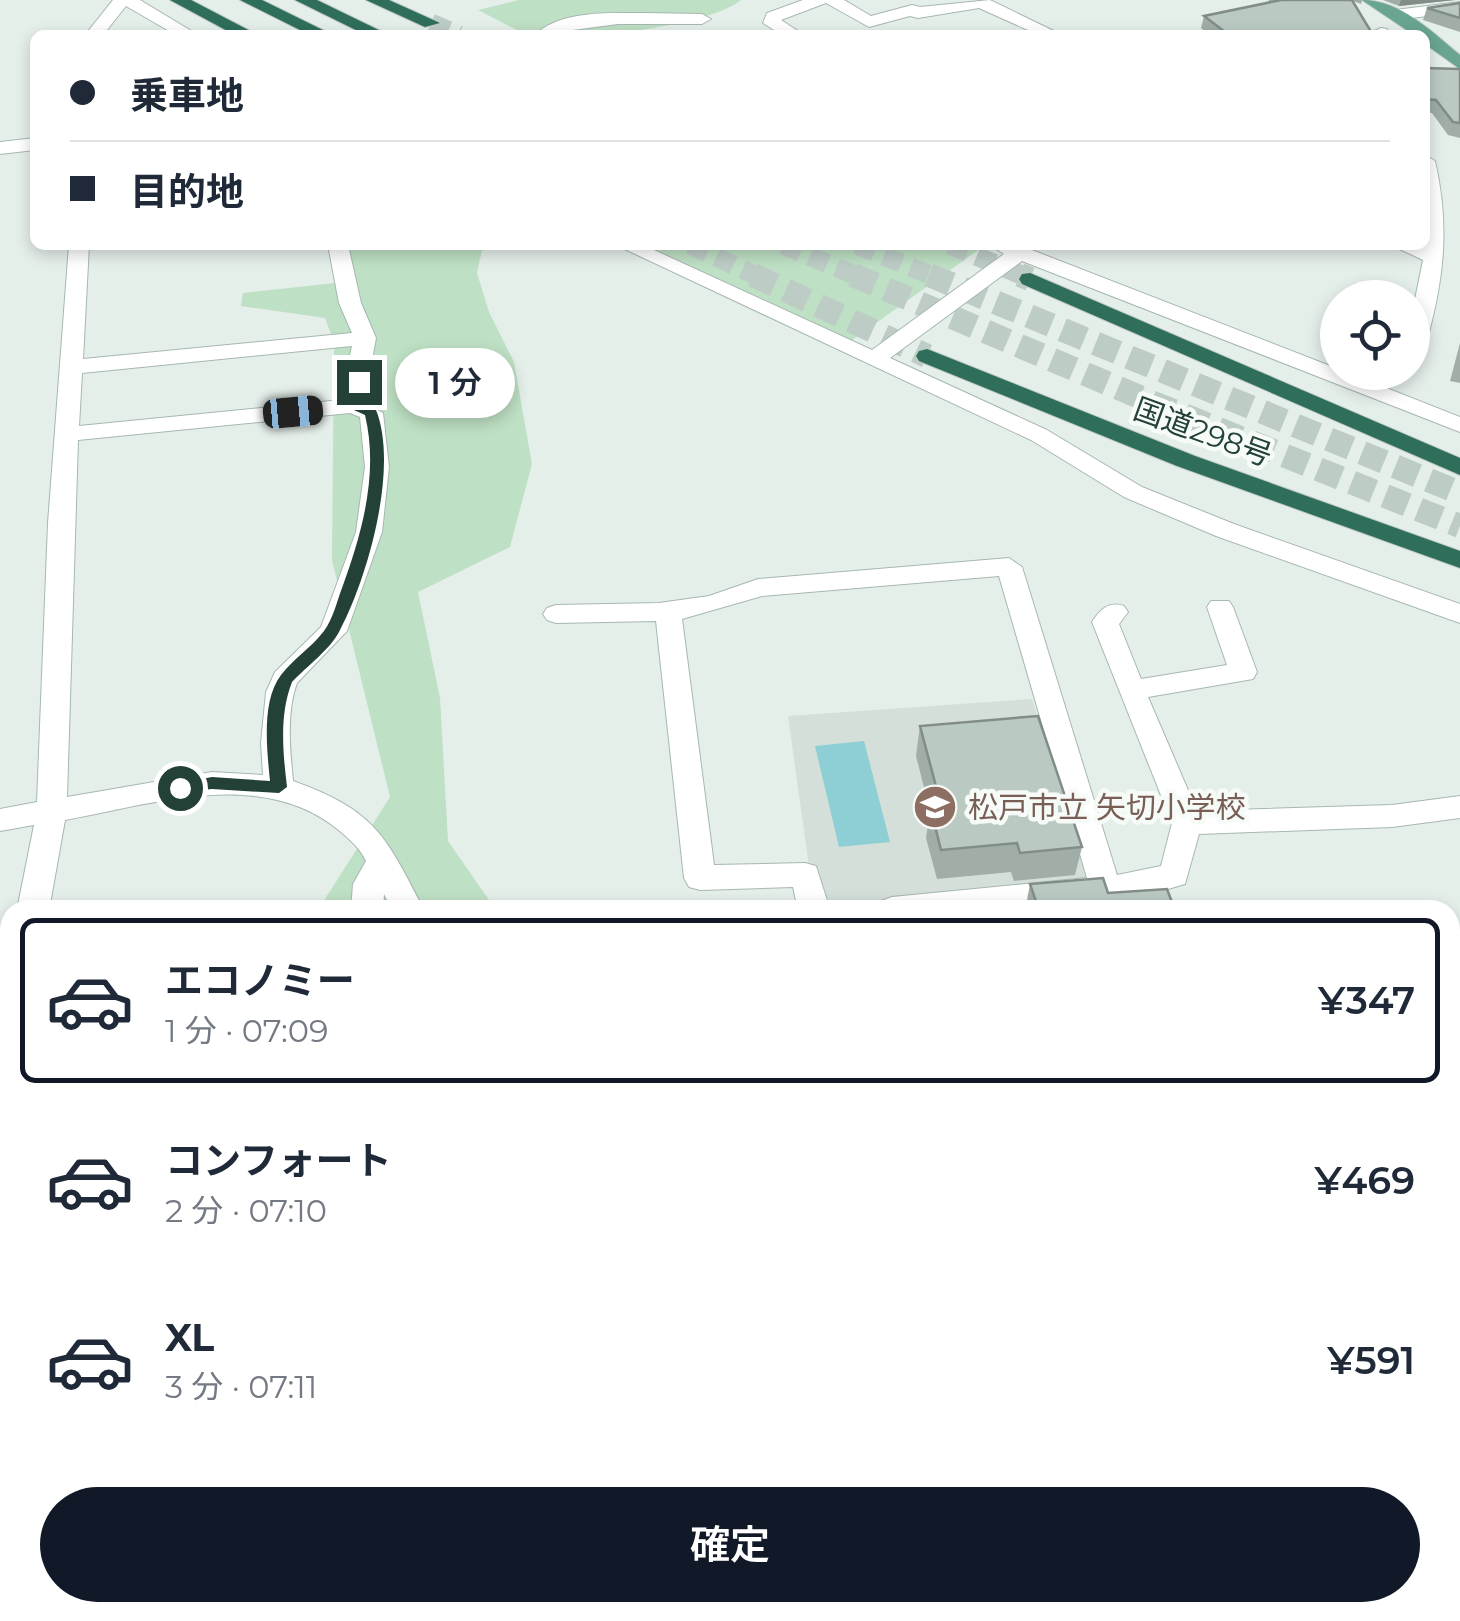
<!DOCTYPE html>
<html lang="ja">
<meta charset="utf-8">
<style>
body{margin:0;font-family:Montserrat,"Noto Sans JP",sans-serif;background:#f6f6f7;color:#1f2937;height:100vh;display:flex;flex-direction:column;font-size:38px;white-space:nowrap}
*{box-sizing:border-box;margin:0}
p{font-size:32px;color:#747a83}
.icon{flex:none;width:55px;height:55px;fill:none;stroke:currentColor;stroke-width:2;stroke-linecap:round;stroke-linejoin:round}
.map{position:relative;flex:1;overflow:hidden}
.side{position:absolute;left:0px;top:900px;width:1460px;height:722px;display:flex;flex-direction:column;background:#fff;border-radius:30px 30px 0 0;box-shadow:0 5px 15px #0003}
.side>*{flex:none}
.banner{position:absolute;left:30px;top:30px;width:1400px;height:220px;border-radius:15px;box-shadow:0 5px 15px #0003;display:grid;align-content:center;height:220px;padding:0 40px;background:#fff}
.buttons{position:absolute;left:1320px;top:280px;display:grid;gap:20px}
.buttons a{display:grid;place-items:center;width:110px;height:110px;border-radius:50%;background:#fff;box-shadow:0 5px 15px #0003;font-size:50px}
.end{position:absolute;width:45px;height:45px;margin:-22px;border:12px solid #234137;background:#fff;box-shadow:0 0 0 5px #fff}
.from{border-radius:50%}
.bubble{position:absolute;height:70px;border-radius:35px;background:#fff;box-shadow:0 5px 15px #0003;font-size:32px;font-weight:600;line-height:70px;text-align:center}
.car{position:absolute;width:30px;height:60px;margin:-30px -15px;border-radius:12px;box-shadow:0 0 8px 2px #0007;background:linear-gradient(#222 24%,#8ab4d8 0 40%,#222 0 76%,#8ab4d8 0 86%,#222 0)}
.banner b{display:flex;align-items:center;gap:35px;height:95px;font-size:38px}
.banner b+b{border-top:2px solid #e0e1e3}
.banner i{width:25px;height:25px;background:#1f2937}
ul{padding:18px 0 0;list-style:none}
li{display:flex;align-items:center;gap:30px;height:165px;margin:0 20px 15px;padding:0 20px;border:5px solid transparent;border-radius:15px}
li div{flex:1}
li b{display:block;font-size:38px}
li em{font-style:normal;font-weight:600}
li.active{border-color:#111827}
li>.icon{width:90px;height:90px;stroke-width:1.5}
.action{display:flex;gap:20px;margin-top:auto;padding:20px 40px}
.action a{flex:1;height:115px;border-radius:60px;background:#111827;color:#fff;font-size:40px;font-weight:600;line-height:115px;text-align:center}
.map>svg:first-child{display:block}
.built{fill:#d3dfd8}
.green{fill:#bee0c4}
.water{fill:#8dcfd4}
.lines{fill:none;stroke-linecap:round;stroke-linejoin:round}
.highway-tunnel-far1{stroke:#beccc6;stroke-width:19;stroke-dasharray:19 10;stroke-linecap:butt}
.highway-tunnel{stroke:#beccc6;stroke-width:24;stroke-dasharray:24 12;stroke-linecap:butt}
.minor-casing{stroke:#a7b7b1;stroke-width:2}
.major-casing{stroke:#c1cac7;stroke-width:2}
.highway-casing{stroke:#c1cac7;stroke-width:2}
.minor{fill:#fff;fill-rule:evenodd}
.major{fill:#69a590;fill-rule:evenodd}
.highway{fill:#2e6e5b;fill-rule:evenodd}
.wall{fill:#a0aea7}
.shaded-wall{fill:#828d88}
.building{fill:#bacac2;stroke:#828d88;stroke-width:2.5}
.route{fill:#234137}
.labels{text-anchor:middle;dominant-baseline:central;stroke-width:9;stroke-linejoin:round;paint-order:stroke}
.street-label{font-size:30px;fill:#234137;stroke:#f6fbf8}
.education-label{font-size:30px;fill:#785e54;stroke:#f6fbf8;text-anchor:start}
</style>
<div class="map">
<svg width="1460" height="1621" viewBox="0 0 1460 1621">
<rect width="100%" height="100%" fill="#e5efea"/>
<polygon class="built" points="1032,699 1103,906 1173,899 1177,910 815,910 788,716"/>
<g class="green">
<path d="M519,0h222c-31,26 -165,42 -206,35 -19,-3 -40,-17 -57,-25z"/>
<polygon points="345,245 483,245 477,273 489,312 514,362 532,464 510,547 418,592 440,698 448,841 496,910 318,910 390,797 332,560 334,342 325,318 241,306 243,293 353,281"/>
<polygon points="644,245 973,245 981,248 851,341"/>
<polygon points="1460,1039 1460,1378 1450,1379 1450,1040"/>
</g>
<polygon class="water" points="864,741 890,842 839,847 815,746"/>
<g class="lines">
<g class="highway-tunnel-far1">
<polyline points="431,23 459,35"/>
<polyline points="690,245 759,277"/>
<polyline points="783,245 859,277"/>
<polyline points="857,245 935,277"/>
<polyline points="950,245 1026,277"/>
</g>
<g class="highway-tunnel">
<polyline points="753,275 927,356"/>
<polyline points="853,275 1156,404 1460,526"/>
<polyline points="929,275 1460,493"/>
<polyline points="1020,275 1030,279"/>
</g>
<g class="minor-casing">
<g id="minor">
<polygon points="113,0 140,0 198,35 176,35 126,6 103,35 85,35"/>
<polygon points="803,0 844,0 871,16 912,5 920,7 990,0 1062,35 1039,35 979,8 918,18 910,16 869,27 826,3 781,20 804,35 782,35 763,23 767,13"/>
<polygon points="1460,2 1460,12 1395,20 1386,15 1395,10"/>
<path d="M643,13l59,1 9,5 -9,5h-84l-83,11c25,-25 75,-22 108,-22z"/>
<polygon points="1381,28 1387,29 1388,35 1365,35"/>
<polygon points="35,138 35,150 0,154 0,142"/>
<path d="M1425,155l10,6c16,70 8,125 -12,193l-11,7v-47l11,-54 -32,-15h34z"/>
<path d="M69,245h20l-6,114 269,-26 -13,-30 -11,-58h20l13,58 15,35 -12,65 19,10 6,54 -7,65 -35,99 -50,52c-11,30 -7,67 -4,98 83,30 92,54 131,129h-32l-8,-16 -1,16h-32l2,-26 13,-23c-6,-13 -15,-20 -25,-29 -77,-66 -187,-28 -276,-12l-16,90h-32l17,-85 -34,6v-22l37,-7 11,-279zM352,346l-11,54 -262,26 3,-53zM350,413l10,4 5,50 -9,65 -35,95 -46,45 -9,20 -5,51 2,32 -51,-3 -145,25 11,-357z"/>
<polygon points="616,245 643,245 872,350 1004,254 990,245 1019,245 1338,369 1338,372 1346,372 1460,417 1460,432 1022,261 890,358 1047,430 1142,487 1234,524 1460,604 1460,623 1216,536 1124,497 1031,440"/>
<path d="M1009,558l13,9 95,308 44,-9 11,-43 -80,-201c8,-13 17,-21 32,-16l4,6 -9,12 22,55 86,-14 -20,-58 4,-6h18l4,6 24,65 -4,7 -105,18 49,114 195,-6 68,-9v22l-68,9 -193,7 -14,50c-99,31 -206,26 -309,26l5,-9 11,-4 195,-19 -88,-302 -237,20 -80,23 32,246 91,-2 11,3 14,44h-32l-5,-23 -93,3 -11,-3 -5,-9 -28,-257 -100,2 -9,-3 -4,-6 4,-6 9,-3 103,-2 50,-7 49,-17z"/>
<polygon points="10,1015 10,1100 0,1104 0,1018"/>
<polygon points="10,1228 10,1262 0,1264 0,1230"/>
<polygon points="1460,1559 1460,1601 1450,1602 1450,1560"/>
<polygon points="371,1612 414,1612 415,1621 371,1621"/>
<polygon points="687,1612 747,1612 751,1621 690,1621"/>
<polygon points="804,1612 847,1612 849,1621 805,1621"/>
<polygon points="1023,1612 1066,1612 1070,1621 1026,1621"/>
<polygon points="1172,1612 1265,1612 1262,1621 1168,1621"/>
<polygon points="1345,1612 1388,1612 1391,1621 1347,1621"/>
</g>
</g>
<g class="major-casing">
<path id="major" d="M1362,0c38,0 69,31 98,55v14l-35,-25v-9h-11z"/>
</g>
<g class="highway-casing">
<g id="highway">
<polygon points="170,0 191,0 258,35 235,35"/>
<polygon points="240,0 262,0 333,35 310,35"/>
<polygon points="295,0 317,0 389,35 366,35"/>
<polygon points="366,0 389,0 440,23 425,27"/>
<polygon points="1030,273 1460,458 1460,475 1022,284 1019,279 1022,274"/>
<polygon points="927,349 1195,456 1460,551 1460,568 1177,466 919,361 916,356 919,351"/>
</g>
</g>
<use href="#minor" class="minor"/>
<use href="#major" class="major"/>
<use href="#highway" class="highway"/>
</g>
<g class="wall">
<polygon points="1268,0 1362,0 1361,4 1353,1 1373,35 1210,35 1201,28 1204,16 1272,2"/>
<polygon points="1383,0 1455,0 1399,6"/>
<polygon points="1460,3 1460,32 1423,20 1427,8"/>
<polygon points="1425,68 1460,69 1460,138 1448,135 1432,113 1425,112"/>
<polygon points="1460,343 1460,383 1450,381"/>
<polygon points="920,726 1082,847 1075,875 1014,881 1011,872 937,879 926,838 930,811 916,756"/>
<polygon points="1030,884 1108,893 1175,910 1025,910"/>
<polygon points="1460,1387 1460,1514 1456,1515 1450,1500 1450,1388"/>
</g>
<polygon class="shaded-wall" points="1401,0 1455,0 1399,6"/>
<g class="building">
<polygon points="1281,0 1352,0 1373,35 1292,35 1291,32 1271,35 1229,35 1204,16"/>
<polygon points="1460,3 1460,18 1427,8"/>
<polygon points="1425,68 1460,69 1460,123 1453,122 1436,100 1425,99"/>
<polygon points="1038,716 1082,847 1020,853 1017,843 941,850 931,810 942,809 920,726"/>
<polygon points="1103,878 1108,893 1167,889 1175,910 1039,910 1030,884"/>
<polygon points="1460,1387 1460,1454 1450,1431 1450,1388"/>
</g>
<path class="route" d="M359,378l7,4 -7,22 17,6c23,57 -8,167 -36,220 -9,19 -33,36 -48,52 -13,33 -9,71 -5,105l-8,6 -67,-4 -38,4v-9l38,-7 58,4c-3,-31 -9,-80 11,-106 12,-16 31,-28 43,-44 9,-12 13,-30 18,-43 20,-55 37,-114 23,-173l-20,-9 8,-24z"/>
<defs>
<g id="school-disc" transform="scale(2.25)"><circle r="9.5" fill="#8d6e63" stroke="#f6fbf8"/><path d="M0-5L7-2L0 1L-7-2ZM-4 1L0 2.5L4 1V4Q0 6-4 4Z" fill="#fff"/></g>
</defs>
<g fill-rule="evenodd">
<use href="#school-disc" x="935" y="807"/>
</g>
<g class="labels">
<g class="street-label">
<text transform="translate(1203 432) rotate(20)">国道298号</text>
</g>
<g class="education-label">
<text x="968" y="807">松戸市立 矢切小学校</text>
</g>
</g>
</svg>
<div class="buttons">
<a><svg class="icon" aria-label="locate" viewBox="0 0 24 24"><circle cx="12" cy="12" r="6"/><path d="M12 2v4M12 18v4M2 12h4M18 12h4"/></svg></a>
</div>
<i class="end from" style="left:180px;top:788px"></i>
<i class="end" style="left:359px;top:382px"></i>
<div class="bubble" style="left:395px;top:348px;width:120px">1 分</div>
<i class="car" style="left:293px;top:412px;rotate:85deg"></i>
<div class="banner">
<b><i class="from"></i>乗車地</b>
<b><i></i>目的地</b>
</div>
<section class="side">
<ul>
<li class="active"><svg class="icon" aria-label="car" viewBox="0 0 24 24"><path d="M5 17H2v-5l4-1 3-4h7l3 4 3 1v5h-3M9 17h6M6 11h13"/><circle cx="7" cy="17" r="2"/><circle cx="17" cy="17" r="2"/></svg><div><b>エコノミー</b><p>1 分 · 07:09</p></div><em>¥347</em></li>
<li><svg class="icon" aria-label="car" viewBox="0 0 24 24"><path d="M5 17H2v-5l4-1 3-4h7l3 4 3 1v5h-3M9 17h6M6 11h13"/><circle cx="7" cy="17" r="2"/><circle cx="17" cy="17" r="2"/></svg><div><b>コンフォート</b><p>2 分 · 07:10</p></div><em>¥469</em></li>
<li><svg class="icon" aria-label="car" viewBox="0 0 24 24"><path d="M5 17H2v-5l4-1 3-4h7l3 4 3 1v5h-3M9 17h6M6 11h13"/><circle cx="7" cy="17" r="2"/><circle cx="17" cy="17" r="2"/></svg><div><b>XL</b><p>3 分 · 07:11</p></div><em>¥591</em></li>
</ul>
<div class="action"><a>確定</a></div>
</section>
</div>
